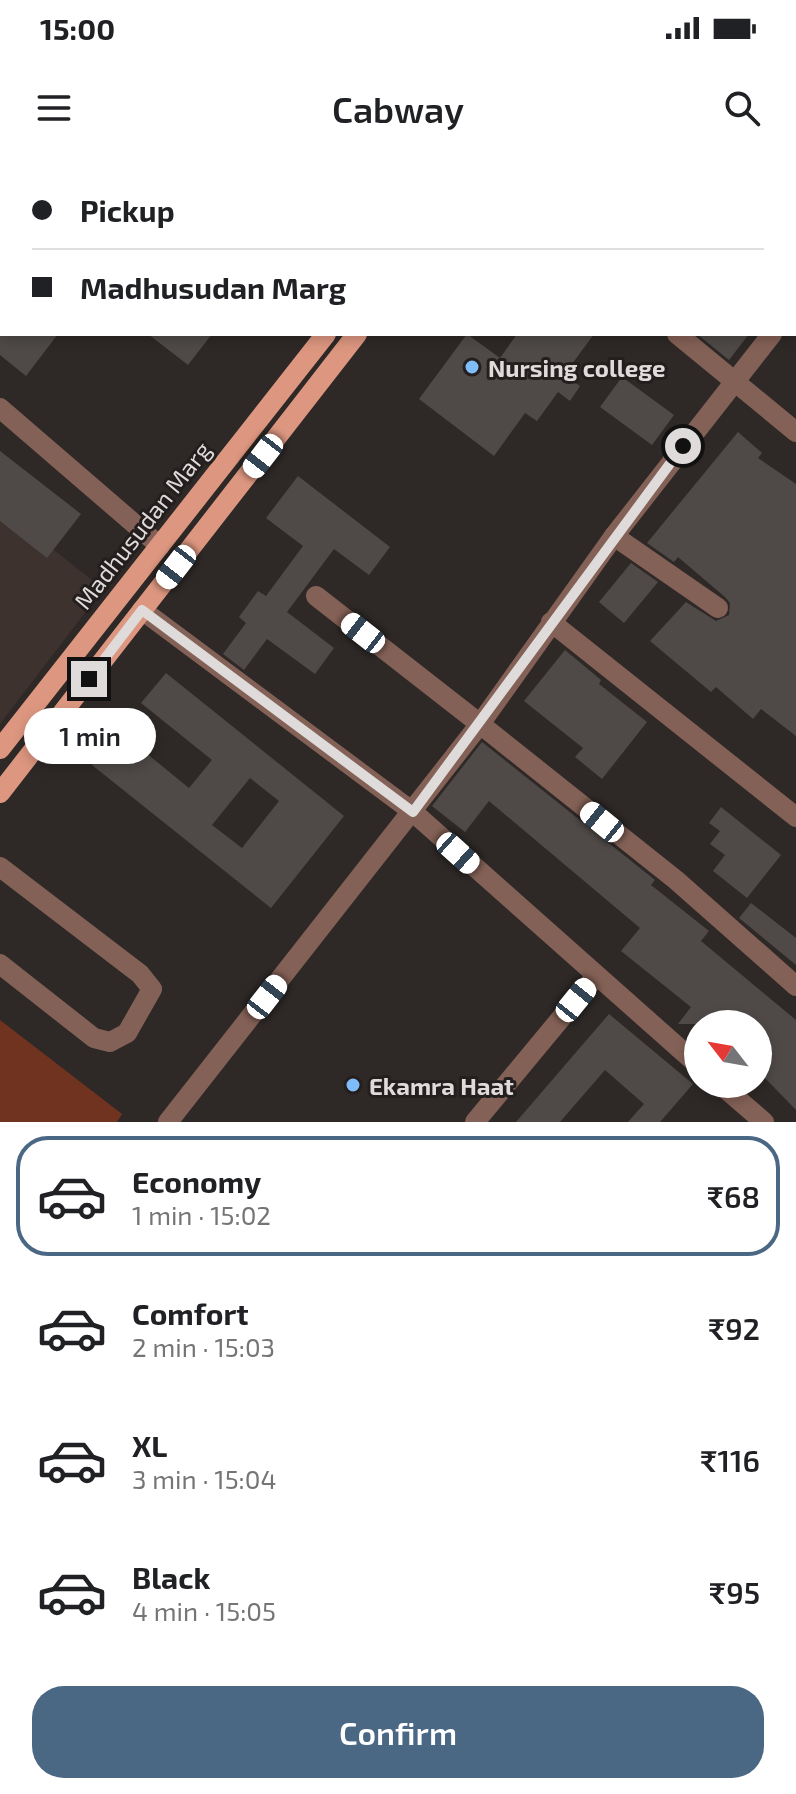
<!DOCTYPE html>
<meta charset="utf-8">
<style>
body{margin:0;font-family:"Exo 2",sans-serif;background:#f6f6f6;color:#202124;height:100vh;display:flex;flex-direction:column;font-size:30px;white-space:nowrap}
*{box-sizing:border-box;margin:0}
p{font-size:26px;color:#757577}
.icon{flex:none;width:44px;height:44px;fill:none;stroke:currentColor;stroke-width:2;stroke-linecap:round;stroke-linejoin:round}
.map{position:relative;height:962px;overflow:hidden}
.details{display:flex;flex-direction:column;background:#fff;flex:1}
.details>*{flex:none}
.guide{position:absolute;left:0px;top:0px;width:796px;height:176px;box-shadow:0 4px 12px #0003;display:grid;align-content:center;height:176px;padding:0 32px;background:#fff}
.needle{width:52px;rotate:301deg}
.buttons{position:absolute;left:684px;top:850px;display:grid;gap:16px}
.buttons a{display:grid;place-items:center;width:88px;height:88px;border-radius:50%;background:#fff;box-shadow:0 4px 12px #0003;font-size:40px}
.end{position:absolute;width:36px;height:36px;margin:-18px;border:10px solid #dedbda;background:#111;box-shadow:0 0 0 4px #111}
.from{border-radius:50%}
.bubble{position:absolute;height:56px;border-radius:28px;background:#fff;box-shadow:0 4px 12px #0003;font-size:26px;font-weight:600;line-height:56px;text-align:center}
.car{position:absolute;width:24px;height:48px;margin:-24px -12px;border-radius:10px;box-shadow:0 0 6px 2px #0007;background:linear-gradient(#fff 24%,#345 0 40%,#fff 0 76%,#345 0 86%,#fff 0)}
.guide b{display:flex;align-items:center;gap:28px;height:76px;font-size:30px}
.guide b+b{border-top:2px solid #e0e0e0}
.guide i{width:20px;height:20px;background:#202124}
ul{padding:14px 0 0;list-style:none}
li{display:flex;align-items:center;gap:24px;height:120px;margin:0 16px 12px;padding:0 16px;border:4px solid transparent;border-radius:32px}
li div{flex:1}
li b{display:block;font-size:30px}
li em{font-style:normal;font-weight:600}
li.current{border-color:#4a6784}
li>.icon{width:72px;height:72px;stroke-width:1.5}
.action{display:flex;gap:16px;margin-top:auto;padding:16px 32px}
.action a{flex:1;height:92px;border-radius:32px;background:#4a6784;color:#fff;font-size:32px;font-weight:600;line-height:92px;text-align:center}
.status{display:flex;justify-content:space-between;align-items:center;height:56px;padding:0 40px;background:#fff;direction:ltr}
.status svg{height:22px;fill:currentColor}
header{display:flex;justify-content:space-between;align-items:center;height:104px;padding:0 32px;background:#fff;font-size:36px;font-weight:600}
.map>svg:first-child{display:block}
.built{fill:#3d322e}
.green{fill:#703320}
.building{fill:#4f4a48;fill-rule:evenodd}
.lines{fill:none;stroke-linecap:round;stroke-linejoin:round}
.minor{stroke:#846156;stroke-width:20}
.major{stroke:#dd9781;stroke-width:20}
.route{stroke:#dedbda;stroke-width:10}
.poi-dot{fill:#7ebdf9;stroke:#241f1e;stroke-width:3}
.labels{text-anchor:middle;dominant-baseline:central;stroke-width:6;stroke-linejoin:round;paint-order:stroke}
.poi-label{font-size:24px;font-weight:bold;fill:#dedbda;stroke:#241f1e;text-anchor:start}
.street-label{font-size:24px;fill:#dedbda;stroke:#241f1e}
</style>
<div class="status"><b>15:00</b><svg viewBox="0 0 49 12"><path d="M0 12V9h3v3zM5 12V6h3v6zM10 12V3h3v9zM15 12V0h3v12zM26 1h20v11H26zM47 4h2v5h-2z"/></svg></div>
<header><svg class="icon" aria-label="menu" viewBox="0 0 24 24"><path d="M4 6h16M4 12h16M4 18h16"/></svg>Cabway<svg class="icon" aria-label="search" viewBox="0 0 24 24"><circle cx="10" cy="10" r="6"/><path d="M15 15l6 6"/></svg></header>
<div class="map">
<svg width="796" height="962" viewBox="0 0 796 962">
<rect width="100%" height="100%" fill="#2e2927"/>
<polygon class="built" points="0,347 103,429 0,564"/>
<polygon class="green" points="0,860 122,954 117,962 0,962"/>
<g class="building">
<polygon points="0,174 58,174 26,216 0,195"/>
<polygon points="148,174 212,174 188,205"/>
<polygon points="467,174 500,198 517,174 594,174 564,215 580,226 570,241 558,232 537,261 525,253 494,296 419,239"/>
<polygon points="697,174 749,174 729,200"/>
<polygon points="622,217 674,255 652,285 600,247"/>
<polygon points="738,272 762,293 758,298 796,324 796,576 761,549 753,559 716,527 711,532 650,481 686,442 716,461 729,455 730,443 725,437 678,397 674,402 647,383"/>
<polygon points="0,291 81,354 47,398 0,361"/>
<polygon points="298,316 390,387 369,415 334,389 287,452 334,488 315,514 267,479 244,510 223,494 246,463 239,457 258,431 266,436 303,386 266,358"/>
<polygon points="631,403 658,422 624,463 599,442"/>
<polygon points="565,490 601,520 599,524 647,562 602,619 575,597 583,588 524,541"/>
<path d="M166,513l178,143 -73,92 -179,-143 27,-34 70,57 23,-28 -71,-57zM250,618l29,23 -37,47 -30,-23z"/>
<polygon points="482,582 655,720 651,725 709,771 701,781 796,860 796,950 758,911 758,864 678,864 691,847 621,791 640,768 489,641 465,672 432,646"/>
<polygon points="721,647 781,695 747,738 713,711 725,695 710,684 720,671 709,663"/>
<polygon points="751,743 796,778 796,805 739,758"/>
<polygon points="609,854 693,924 660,962 628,962 644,944 605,910 560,962 516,962"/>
</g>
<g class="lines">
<g class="minor">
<polyline points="99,0 102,2"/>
<polyline points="794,147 796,145"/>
<polyline points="677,174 796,272"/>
<polyline points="772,174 614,376 480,564 676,720 796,826"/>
<polyline points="0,248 160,386"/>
<polyline points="614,376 718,448"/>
<polyline points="142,450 413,652 698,905"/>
<polyline points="551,462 796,657"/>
<polyline points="0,707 140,814 152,829 127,873 110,882 94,878 0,804"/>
<polyline points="720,924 764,962"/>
<polyline points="168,962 480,564 316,436"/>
<polyline points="475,962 596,816"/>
</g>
<g class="major">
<polyline points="455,2 456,0"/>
<polyline points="489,2 491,0"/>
<polyline points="0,589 326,174"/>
<polyline points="0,633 357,174"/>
</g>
</g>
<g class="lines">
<polyline class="route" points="89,519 142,450 413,652 683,286"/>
</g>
<g class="poi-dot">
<circle cx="472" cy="207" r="8"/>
<circle cx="353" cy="925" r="8"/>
</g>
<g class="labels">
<g class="poi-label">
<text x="488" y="207">Nursing college</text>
<text x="369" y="925">Ekamra Haat</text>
</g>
<g class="street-label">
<text transform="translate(142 365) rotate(-52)">Madhusudan Marg</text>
</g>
</g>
</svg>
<div class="buttons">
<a><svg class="needle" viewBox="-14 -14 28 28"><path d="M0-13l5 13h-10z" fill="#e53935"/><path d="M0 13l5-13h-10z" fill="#757577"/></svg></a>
</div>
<i class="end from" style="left:683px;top:286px"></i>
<i class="end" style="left:89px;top:519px"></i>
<div class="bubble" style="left:24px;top:548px;width:132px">1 min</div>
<i class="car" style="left:263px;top:296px;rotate:218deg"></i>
<i class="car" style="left:176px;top:407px;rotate:218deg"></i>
<i class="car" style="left:363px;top:473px;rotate:308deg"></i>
<i class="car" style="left:602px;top:662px;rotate:309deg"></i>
<i class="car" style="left:458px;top:693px;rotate:132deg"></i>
<i class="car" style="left:267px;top:837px;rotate:38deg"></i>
<i class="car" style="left:576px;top:840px;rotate:39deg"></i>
<div class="guide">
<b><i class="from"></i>Pickup</b>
<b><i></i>Madhusudan Marg</b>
</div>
</div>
<section class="details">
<ul>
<li class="current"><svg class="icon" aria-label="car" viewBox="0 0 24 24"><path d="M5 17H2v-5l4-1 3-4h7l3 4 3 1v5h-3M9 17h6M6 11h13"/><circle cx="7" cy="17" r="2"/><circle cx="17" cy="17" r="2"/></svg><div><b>Economy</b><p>1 min · 15:02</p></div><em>₹68</em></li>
<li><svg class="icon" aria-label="car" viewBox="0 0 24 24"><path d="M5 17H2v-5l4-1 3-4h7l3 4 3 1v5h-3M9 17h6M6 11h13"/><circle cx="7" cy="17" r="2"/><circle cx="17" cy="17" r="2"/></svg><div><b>Comfort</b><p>2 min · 15:03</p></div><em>₹92</em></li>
<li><svg class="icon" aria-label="car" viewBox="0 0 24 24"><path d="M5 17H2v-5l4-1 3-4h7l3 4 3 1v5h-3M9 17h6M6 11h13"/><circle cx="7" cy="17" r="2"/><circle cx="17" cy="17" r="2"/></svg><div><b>XL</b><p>3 min · 15:04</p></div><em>₹116</em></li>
<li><svg class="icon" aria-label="car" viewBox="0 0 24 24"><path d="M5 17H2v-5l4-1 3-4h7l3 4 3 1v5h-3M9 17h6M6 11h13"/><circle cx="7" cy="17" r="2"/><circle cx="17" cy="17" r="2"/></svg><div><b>Black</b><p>4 min · 15:05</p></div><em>₹95</em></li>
</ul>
<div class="action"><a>Confirm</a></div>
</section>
